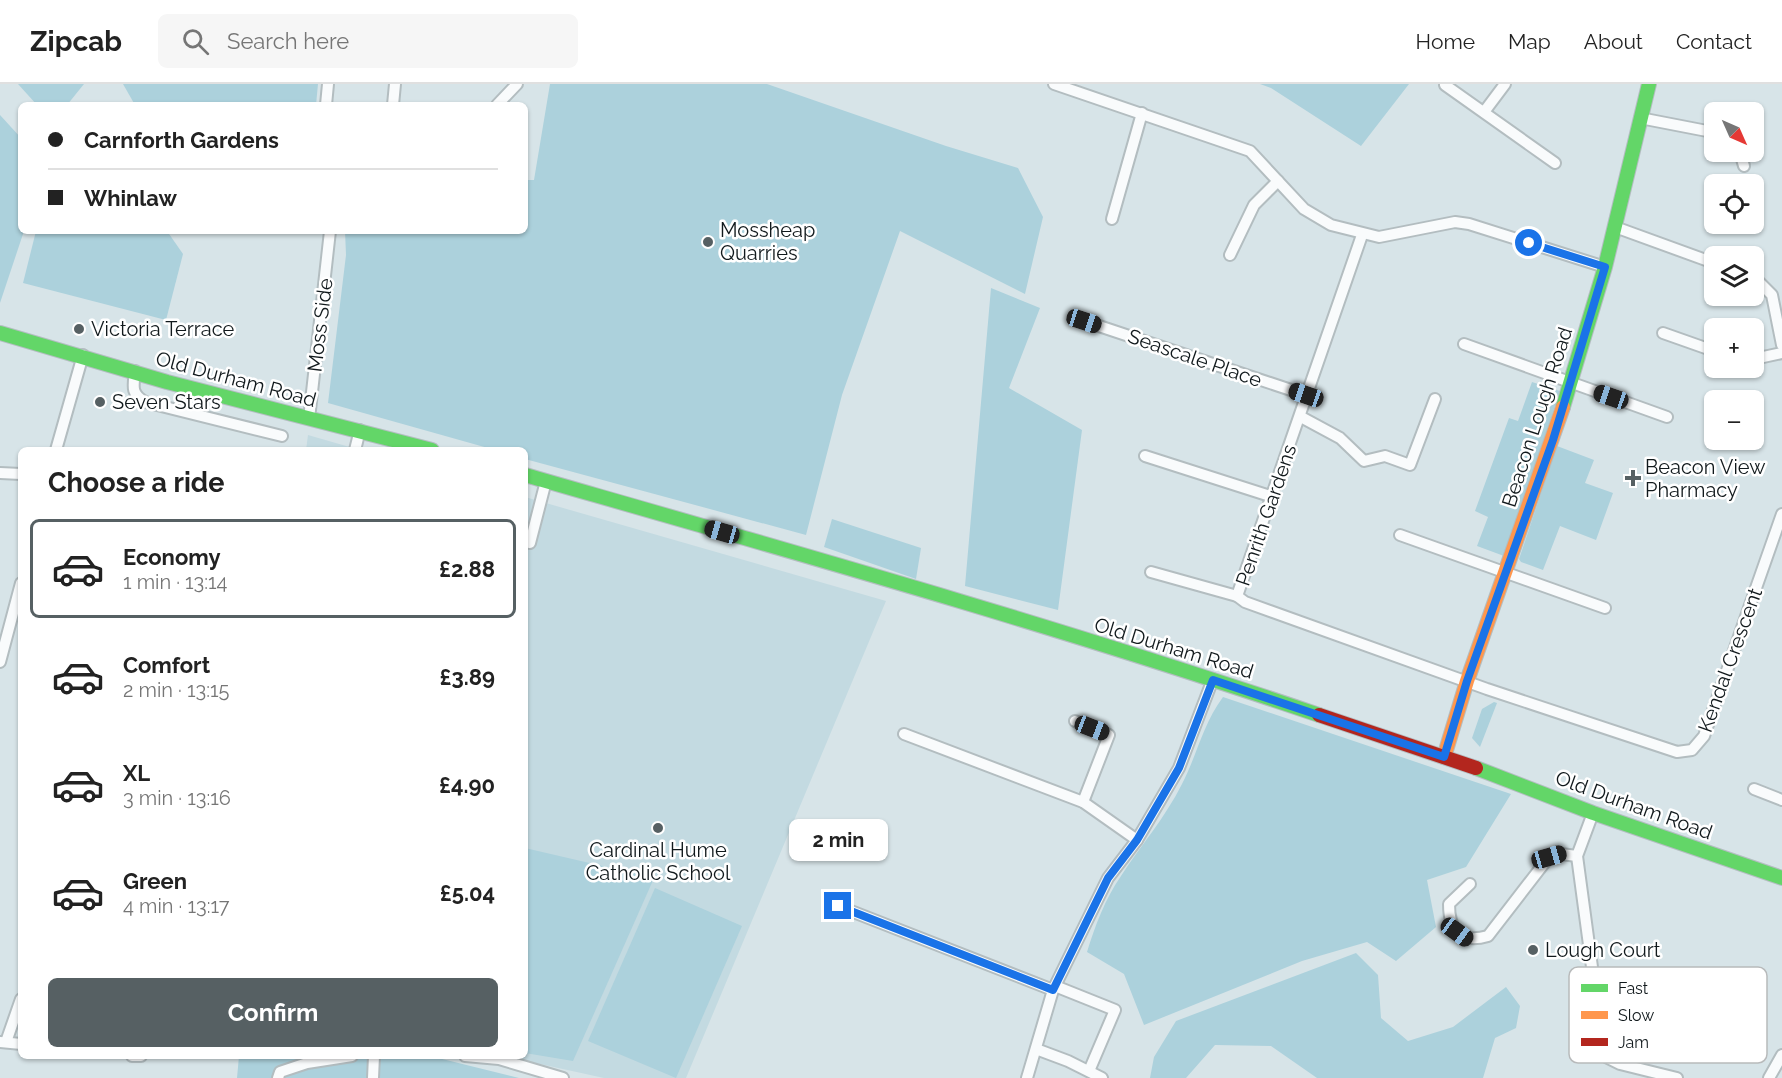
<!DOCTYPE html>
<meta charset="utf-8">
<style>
body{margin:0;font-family:Raleway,sans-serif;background:#f6f6f6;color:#222;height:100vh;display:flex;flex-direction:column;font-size:22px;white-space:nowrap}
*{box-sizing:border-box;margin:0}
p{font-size:20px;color:#767676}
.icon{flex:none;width:33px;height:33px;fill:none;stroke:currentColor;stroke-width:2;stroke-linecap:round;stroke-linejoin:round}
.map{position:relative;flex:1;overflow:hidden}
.panel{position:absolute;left:18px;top:363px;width:510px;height:612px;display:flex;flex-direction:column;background:#fff;border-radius:9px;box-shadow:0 2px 4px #0004}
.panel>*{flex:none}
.top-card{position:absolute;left:18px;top:18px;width:510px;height:132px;border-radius:9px;box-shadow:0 2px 4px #0004;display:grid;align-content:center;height:132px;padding:0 30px;background:#fff}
.needle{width:39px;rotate:135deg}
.fabs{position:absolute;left:1704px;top:18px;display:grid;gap:12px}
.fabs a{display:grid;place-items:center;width:60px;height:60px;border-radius:9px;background:#fff;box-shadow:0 2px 4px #0004;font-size:30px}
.end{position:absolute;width:27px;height:27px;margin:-14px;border:8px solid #1a73e8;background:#fff;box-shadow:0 0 0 3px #fff}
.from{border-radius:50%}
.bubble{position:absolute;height:42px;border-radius:9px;background:#fff;box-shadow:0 2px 4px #0004;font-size:20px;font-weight:700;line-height:42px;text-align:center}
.car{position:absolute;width:18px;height:36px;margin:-18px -9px;border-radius:8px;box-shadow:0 0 4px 2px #0007;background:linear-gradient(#222 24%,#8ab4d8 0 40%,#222 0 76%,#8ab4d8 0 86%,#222 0)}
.top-card b{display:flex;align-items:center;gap:21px;height:57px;font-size:22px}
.top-card b+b{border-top:2px solid #e0e0e0}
.top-card i{width:15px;height:15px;background:#222}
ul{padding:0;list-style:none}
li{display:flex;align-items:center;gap:18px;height:99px;margin:0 12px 9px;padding:0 18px;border:3px solid transparent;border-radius:9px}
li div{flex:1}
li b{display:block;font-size:22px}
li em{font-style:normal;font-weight:700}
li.current{border-color:#566063}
li>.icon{width:54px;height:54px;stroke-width:1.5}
h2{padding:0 30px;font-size:27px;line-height:72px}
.primary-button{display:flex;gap:12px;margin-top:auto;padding:12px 30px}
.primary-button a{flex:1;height:69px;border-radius:9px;background:#566063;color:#fff;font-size:24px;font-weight:700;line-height:69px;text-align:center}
header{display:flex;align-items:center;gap:36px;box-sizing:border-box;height:84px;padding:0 30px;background:#fff;border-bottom:2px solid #e0e0e0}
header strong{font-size:28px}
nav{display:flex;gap:33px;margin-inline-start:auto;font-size:21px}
.search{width:420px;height:54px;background:#f6f6f6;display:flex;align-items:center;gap:15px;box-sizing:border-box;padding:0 21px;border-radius:9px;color:#767676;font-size:22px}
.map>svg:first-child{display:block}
.built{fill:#c3dae1}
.green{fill:#acd1dc}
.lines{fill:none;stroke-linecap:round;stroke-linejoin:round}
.street-casing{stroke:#b3bdc0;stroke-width:14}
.fast-casing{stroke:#b3bdc0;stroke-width:16}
.slow-casing{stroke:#b3bdc0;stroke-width:16}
.jam-casing{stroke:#b3bdc0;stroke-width:16}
.street{stroke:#f9fbfc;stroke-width:10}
.fast{stroke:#63d668;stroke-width:14}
.slow{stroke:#ff974d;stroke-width:14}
.jam{stroke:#b3261e;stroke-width:14}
.route{stroke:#1a73e8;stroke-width:8}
.poi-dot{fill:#566063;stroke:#fff;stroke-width:2}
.labels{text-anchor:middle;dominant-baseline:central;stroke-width:5;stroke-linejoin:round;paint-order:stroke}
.poi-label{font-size:20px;fill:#11191c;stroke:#fff;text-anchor:start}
.street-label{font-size:20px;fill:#11191c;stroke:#fff}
.key{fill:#fff;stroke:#b8babb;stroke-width:1.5}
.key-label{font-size:16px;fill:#11191c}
</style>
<header>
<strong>Zipcab</strong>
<div class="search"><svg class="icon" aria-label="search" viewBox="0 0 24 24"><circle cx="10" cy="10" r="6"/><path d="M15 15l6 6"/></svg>Search here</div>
<nav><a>Home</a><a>Map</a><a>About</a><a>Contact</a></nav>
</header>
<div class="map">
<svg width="1782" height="994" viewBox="0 0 1782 994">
<rect width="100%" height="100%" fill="#d7e4e8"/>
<g class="built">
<polygon points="308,351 360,366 306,366"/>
<polygon points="525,413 886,517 686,994 604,994 503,972 525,972"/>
</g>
<g class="green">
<polygon points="18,0 84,0 67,21 37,21"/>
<polygon points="123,0 318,0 316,21 135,21"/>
<polygon points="550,0 767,0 946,62 1018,84 1043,133 1025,210 900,147 842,311 806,451 525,375 525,366 495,366 328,319 346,171 345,147 525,147 525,96 534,96"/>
<polygon points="1260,0 1409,0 1361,62 1271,4"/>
<polygon points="0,31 21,54 21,147 24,147 0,219"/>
<polygon points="36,147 167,147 183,170 166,236 23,199"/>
<polygon points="991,204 1040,224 1009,304 1082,346 1058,526 965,502"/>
<polygon points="1532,298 1560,307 1504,472 1477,462 1488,433 1475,427 1509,334 1518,337"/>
<polygon points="1557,362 1594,376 1585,399 1613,409 1596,456 1560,442 1543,486 1521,478 1519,475"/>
<polygon points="832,435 921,464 916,495 824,463"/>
<path d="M1223,613l288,97 -45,73 -39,13 9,47 -40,34 -29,-19 -65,19 -158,64 -20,-51 -37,-22c8,-26 18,-53 34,-76 20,-31 44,-58 61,-92 15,-29 21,-60 41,-87z"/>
<polygon points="1494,618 1497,619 1480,663 1472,654 1482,625"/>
<polygon points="525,764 654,794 573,977 525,969"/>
<polygon points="655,804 742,842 676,994 588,957"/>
<polygon points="1356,869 1378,891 1381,934 1408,957 1453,943 1506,903 1520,922 1516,944 1495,954 1483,994 1317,994 1271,962 1215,961 1186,994 1150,994 1154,973 1176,937"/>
<polygon points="239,972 430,972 519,994 237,994"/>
</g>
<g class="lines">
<g class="street-casing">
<g id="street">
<polyline points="1054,0 1250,67 1304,125 1331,141 1379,153 1455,138 1469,140 1605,183"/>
<polyline points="1445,1 1555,79"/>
<polyline points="326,21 328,0"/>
<polyline points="393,21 395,0"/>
<polyline points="497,21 517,0"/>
<polyline points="1484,28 1505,0"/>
<polyline points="1640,34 1707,47 1714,46"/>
<polyline points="1740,68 1744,82"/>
<polyline points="1112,135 1142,29"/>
<polyline points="1615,143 1714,179"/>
<polyline points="1362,151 1237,512 1245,518 1487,605 1677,668 1692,666 1704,652 1782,430"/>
<polyline points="1230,171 1254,121 1278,97"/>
<polyline points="1754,193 1772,211 1782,261"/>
<polyline points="1084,237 1306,311"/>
<polyline points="1663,249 1714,267"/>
<polyline points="1464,260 1667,333"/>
<polyline points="1754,275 1782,269"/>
<path d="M135,287c-2,16 -4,23 10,31l137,34"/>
<polyline points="1301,333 1340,354 1364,377 1385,372 1410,381 1435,315"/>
<polyline points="309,335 330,147"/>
<polyline points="56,366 83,271"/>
<polyline points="355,366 360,346"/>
<polyline points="1145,372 1270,412"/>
<polyline points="0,389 21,390"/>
<polyline points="1400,451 1605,524"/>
<polyline points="525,457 530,459 546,397"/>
<polyline points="1151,488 1237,512"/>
<polyline points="0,578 21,499"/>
<polyline points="1075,637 1109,651 1083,718"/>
<polyline points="904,650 1083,718 1137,756"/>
<polyline points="1754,705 1782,716"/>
<polyline points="1593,729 1577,772 1604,972 1620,980 1677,994"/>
<path d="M1470,800l-21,20c0,27 12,40 39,32l61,-79 12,-3 16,2"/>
<polyline points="838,822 1053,906"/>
<polyline points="1055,902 1115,926 1089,987"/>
<polyline points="0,958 21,960"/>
<polyline points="6,958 21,915"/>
<polyline points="1036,965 1068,977 1102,994"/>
<polyline points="132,972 141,972"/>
<polyline points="465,972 499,975 563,994"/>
<polyline points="278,994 280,988 307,979 352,972"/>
<polyline points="373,994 374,972"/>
<polyline points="1027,994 1053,906 1108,794 1137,756 1179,684 1213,595"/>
<polyline points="1769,994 1782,971"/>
</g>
</g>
<g class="fast-casing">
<g id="fast">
<polyline points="0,249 167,298 432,366"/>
<polyline points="1563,323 1605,183 1649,0"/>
<path d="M525,391c265,76 532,151 794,240"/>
<polyline points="1476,684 1593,729 1782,794"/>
</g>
</g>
<g class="slow-casing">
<polyline id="slow" points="1444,673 1467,597 1563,323"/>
</g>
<g class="jam-casing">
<polyline id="jam" points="1319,631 1476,684"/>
</g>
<use href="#street" class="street"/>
<use href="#fast" class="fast"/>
<use href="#slow" class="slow"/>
<use href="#jam" class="jam"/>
</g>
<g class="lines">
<polyline class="route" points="838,822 1053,906 1108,794 1137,756 1179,684 1213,596 1444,673 1467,597 1553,356 1605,183 1529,159"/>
</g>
<g class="poi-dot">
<circle cx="708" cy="158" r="6"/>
<circle cx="79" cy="245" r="6"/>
<circle cx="100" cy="318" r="6"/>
<path d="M1630 385h6v6h6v6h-6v6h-6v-6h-6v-6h6z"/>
<circle cx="658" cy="744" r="6"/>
<circle cx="1533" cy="866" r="6"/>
</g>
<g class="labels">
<g class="poi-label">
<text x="720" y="146">Mossheap<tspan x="720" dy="23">Quarries</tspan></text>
<text x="91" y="245">Victoria Terrace</text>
<text x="112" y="318">Seven Stars</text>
<text x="1645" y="383">Beacon View<tspan x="1645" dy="23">Pharmacy</tspan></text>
<text x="658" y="766" text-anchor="middle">Cardinal Hume<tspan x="658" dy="23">Catholic School</tspan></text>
<text x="1545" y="866">Lough Court</text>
</g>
<g class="street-label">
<text transform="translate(320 241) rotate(-83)">Moss Side</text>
<text transform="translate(1195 274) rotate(19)">Seascale Place</text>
<text transform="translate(236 295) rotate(15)">Old Durham Road</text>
<text transform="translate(1537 333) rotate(-72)">Beacon Lough Road</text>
<text transform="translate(1266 431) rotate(-71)">Penrith Gardens</text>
<text transform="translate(1174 564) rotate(17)">Old Durham Road</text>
<text transform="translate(1730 576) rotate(-70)">Kendal Crescent</text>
<text transform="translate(1634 721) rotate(20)">Old Durham Road</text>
</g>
</g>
<rect x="1569" y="883" width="198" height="96" rx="9" class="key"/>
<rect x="1581" y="900" width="27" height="8" fill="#63d668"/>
<rect x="1581" y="927" width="27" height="8" fill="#ff974d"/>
<rect x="1581" y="954" width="27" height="8" fill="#b3261e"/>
<g class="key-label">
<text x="1618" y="910">Fast</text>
<text x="1618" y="937">Slow</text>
<text x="1618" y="964">Jam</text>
</g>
</svg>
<div class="fabs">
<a><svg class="needle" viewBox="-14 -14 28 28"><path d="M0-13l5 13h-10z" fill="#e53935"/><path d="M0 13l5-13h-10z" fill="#767676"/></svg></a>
<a><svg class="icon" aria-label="locate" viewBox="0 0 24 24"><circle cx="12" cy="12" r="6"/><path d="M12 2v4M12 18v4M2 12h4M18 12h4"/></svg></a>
<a><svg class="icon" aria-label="layers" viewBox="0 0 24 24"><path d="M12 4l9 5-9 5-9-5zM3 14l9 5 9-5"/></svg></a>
<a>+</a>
<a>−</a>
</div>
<i class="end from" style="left:1529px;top:159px"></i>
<i class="end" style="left:838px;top:822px"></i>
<div class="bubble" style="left:789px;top:735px;width:99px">2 min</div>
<i class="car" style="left:1084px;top:237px;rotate:108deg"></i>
<i class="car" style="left:1306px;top:311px;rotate:289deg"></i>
<i class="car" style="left:1611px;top:313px;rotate:289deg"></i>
<i class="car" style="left:722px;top:448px;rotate:286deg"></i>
<i class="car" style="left:1092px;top:644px;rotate:111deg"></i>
<i class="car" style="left:1549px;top:773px;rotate:74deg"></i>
<i class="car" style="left:1457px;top:848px;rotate:126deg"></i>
<div class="top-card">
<b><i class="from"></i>Carnforth Gardens</b>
<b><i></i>Whinlaw</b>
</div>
<section class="panel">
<h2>Choose a ride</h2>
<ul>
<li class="current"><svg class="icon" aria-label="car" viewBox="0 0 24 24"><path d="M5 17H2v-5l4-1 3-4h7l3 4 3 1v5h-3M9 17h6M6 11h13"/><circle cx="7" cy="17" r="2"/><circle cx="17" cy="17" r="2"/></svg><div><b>Economy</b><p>1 min · 13:14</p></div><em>£2.88</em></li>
<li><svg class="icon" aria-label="car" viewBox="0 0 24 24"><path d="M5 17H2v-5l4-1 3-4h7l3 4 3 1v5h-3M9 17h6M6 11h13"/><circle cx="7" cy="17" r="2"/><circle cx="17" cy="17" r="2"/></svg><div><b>Comfort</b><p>2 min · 13:15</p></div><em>£3.89</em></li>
<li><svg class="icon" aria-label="car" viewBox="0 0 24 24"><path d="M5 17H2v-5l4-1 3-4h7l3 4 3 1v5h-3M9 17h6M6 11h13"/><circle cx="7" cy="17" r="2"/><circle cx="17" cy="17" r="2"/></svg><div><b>XL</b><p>3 min · 13:16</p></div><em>£4.90</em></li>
<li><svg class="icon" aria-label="car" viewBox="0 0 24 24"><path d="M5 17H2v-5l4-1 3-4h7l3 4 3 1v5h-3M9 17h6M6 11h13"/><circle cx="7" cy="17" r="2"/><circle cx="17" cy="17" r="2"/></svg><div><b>Green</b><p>4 min · 13:17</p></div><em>£5.04</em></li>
</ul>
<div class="primary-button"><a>Confirm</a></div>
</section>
</div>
